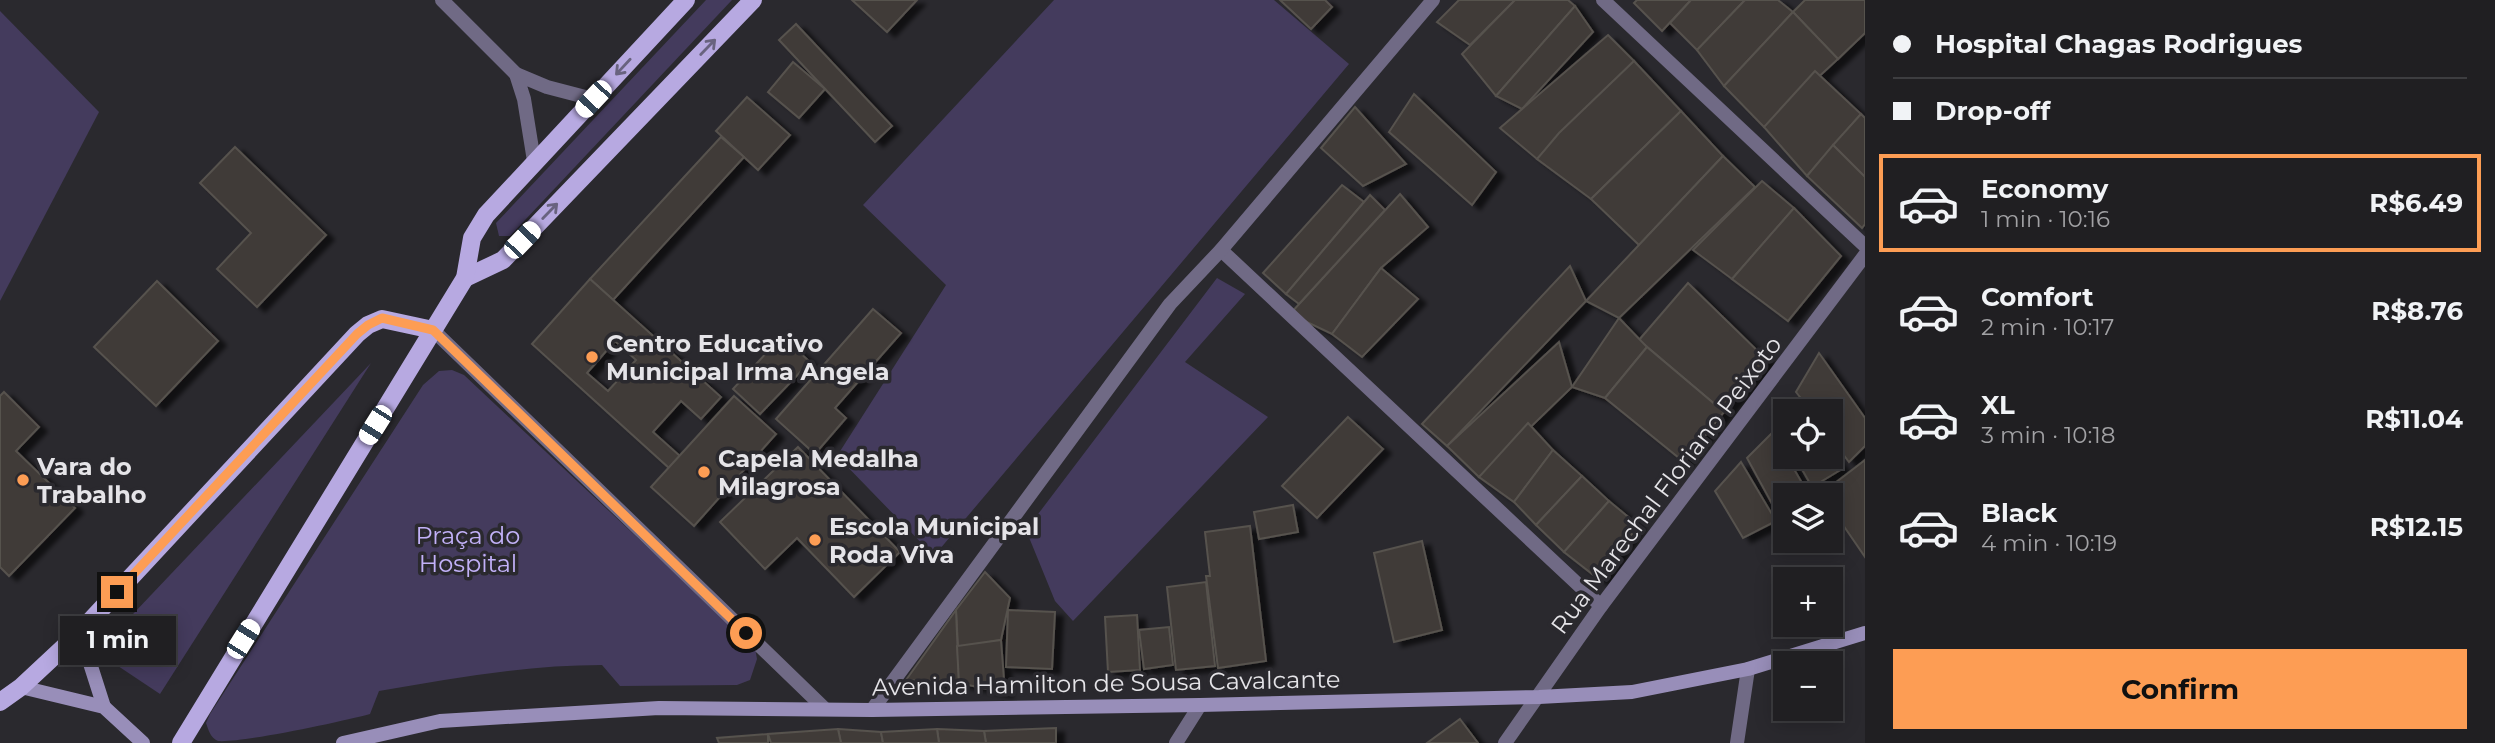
<!DOCTYPE html>
<meta charset="utf-8">
<style>
body{margin:0;font-family:Montserrat,sans-serif;background:#28272a;color:#f1f3f6;height:100vh;display:flex;flex-direction:column;font-size:26px;white-space:nowrap}
*{box-sizing:border-box;margin:0}
p{font-size:23px;color:#a2a2a5}
.icon{flex:none;width:38px;height:38px;fill:none;stroke:currentColor;stroke-width:2;stroke-linecap:round;stroke-linejoin:round}
.map{position:relative;flex:1;overflow:hidden}
.drawer{display:flex;flex-direction:column;background:#201f22;width:630px}
.drawer>*{flex:none}
.hud{display:grid;align-content:center;height:154px;padding:0 28px;background:#201f22}
.buttons{position:absolute;left:1773px;top:399px;display:grid;gap:14px}
.buttons a{display:grid;place-items:center;width:70px;height:70px;border-radius:0px;background:#201f22;box-shadow:0 4px 18px #0003,0 0 0 2px #3d3d40;font-size:35px}
.end{position:absolute;width:32px;height:32px;margin:-16px;border:9px solid #fd9d54;background:#111;box-shadow:0 0 0 4px #111}
.from{border-radius:50%}
.bubble{position:absolute;height:49px;border-radius:0px;background:#201f22;box-shadow:0 4px 18px #0003,0 0 0 2px #3d3d40;font-size:23px;font-weight:700;line-height:49px;text-align:center}
.car{position:absolute;width:21px;height:42px;margin:-21px -10px;border-radius:9px;box-shadow:0 0 5px 2px #0007;background:linear-gradient(#fff 24%,#345 0 40%,#fff 0 76%,#345 0 86%,#fff 0)}
.hud b{display:flex;align-items:center;gap:24px;height:66px;font-size:26px}
.hud b+b{border-top:2px solid #3d3d40}
.hud i{width:18px;height:18px;background:#f1f3f6}
ul{padding:0;list-style:none}
li{display:flex;align-items:center;gap:21px;height:98px;margin:0 14px 10px;padding:0 14px;border:4px solid transparent;border-radius:0px}
li div{flex:1}
li b{display:block;font-size:26px}
li em{font-style:normal;font-weight:700}
li.selected{border-color:#fd9d54}
li>.icon{width:63px;height:63px;stroke-width:1.5}
.cta{display:flex;gap:14px;margin-top:auto;padding:14px 28px}
.cta a{flex:1;height:80px;border-radius:0px;background:#fd9d54;color:#111;font-size:28px;font-weight:700;line-height:80px;text-align:center}
main{display:flex;flex:1;min-height:0}
.map>svg:first-child{display:block}
.green{fill:#443b5d}
.building{fill:#403b38;stroke:#57524e;stroke-width:2;fill-rule:evenodd;filter:url(#shadow)}
.lines{fill:none;stroke-linecap:round;stroke-linejoin:round}
.lane{stroke:#706a85;stroke-width:14}
.street{stroke:#706a85;stroke-width:14}
.secondary{stroke:#988eb9;stroke-width:14}
.primary{stroke:#b7a9e1;stroke-width:18}
.oneway{stroke:#69637f}
.route{stroke:#fd9d54;stroke-width:9}
.poi-dot{fill:#fd9d54;stroke:#2a292e;stroke-width:2.5}
.labels{text-anchor:middle;dominant-baseline:central;stroke-width:7;stroke-linejoin:round;paint-order:stroke}
.poi-label{font-size:24px;font-weight:bold;fill:#e5e4e8;stroke:#2a292e;text-anchor:start}
.street-label{font-size:24px;fill:#e5e4e8;stroke:#2a292e}
.park-label{font-size:24px;fill:#c2b1f8;stroke:#2a292e}
</style>
<main>
<div class="map">
<svg width="1865" height="743" viewBox="0 0 1865 743">
<defs>
<filter id="shadow"><feDropShadow dx="8" dy="4.5" stdDeviation="2" flood-color="#0009"/></filter>
</defs>
<rect width="100%" height="100%" fill="#2a292e"/>
<g class="green">
<polygon points="706,0 732,0 510,236 499,236 496,223"/>
<polygon points="1054,0 1274,0 1349,64 934,556 837,456 946,285 863,205"/>
<polygon points="0,11 99,112 0,301"/>
<polygon points="1217,278 1245,294 1185,362 1268,417 1073,621 1055,601 1026,530"/>
<polygon points="371,363 160,694 97,652"/>
<path d="M452,370l12,5 291,273 2,11 -7,21 -13,5 -117,1 -18,-21c-75,0 -150,13 -223,26l-9,23c-30,8 -128,29 -152,27 -8,-4 -9,-10 -12,-18l4,-9 213,-329 16,-14z"/>
</g>
<g class="building">
<polygon points="852,0 917,0 887,32"/>
<polygon points="1280,0 1325,0 1332,7 1311,29"/>
<polygon points="1459,0 1515,0 1470,45 1437,22"/>
<polygon points="1515,0 1568,0 1575,6 1496,96 1462,54"/>
<polygon points="1637,0 1691,0 1662,31 1634,3"/>
<polygon points="1691,0 1745,0 1697,50 1670,23"/>
<polygon points="1745,0 1778,0 1793,12 1724,86 1697,50"/>
<polygon points="1805,0 1865,0 1865,33 1838,59 1793,12"/>
<polygon points="1575,6 1593,32 1522,109 1496,96"/>
<polygon points="1793,12 1838,59 1764,127 1724,86"/>
<polygon points="796,24 892,126 875,142 779,40"/>
<polygon points="1608,35 1634,61 1537,159 1500,128"/>
<polygon points="1634,61 1681,111 1591,199 1537,159 1559,133"/>
<polygon points="793,62 825,89 799,118 768,92"/>
<polygon points="1815,71 1861,114 1807,176 1764,127"/>
<polygon points="1414,94 1496,172 1472,205 1389,132"/>
<polygon points="747,97 790,135 758,170 716,131"/>
<polygon points="1355,107 1406,164 1363,186 1321,148"/>
<polygon points="1681,111 1723,156 1639,245 1591,199"/>
<polygon points="1861,114 1865,118 1865,177 1833,145"/>
<polygon points="721,137 744,157 613,300 590,279"/>
<polygon points="1833,145 1865,177 1865,224 1862,228 1807,176"/>
<polygon points="235,147 326,235 257,307 217,269 251,233 200,183"/>
<polygon points="1723,156 1755,187 1619,318 1586,301"/>
<polygon points="1762,181 1794,208 1732,279 1693,250"/>
<polygon points="1342,185 1364,202 1286,294 1263,273"/>
<polygon points="1400,194 1428,227 1381,268 1332,334 1290,314"/>
<polygon points="1370,195 1385,210 1299,304 1286,294"/>
<polygon points="1794,208 1841,256 1788,321 1732,279"/>
<polygon points="1570,266 1586,301 1447,446 1422,424"/>
<polygon points="1381,268 1418,299 1362,357 1332,334"/>
<path d="M590,279l131,118 -20,22 -20,-18 -28,31 27,24 -11,12 -137,-124zM615,341l21,19 -28,31 -21,-18z"/>
<polygon points="157,281 218,341 156,406 94,347"/>
<polygon points="1688,283 1768,361 1724,412 1639,340"/>
<polygon points="873,309 901,333 835,408 846,418 815,454 776,419"/>
<polygon points="1619,318 1647,347 1605,398 1572,387"/>
<polygon points="782,336 810,362 760,414 733,389"/>
<polygon points="1559,342 1572,387 1479,477 1447,446"/>
<polygon points="1647,347 1724,412 1684,462 1605,398"/>
<polygon points="1819,353 1865,418 1865,446 1849,462 1830,437 1830,411 1811,411 1796,392"/>
<polygon points="4,392 39,427 16,451 75,508 9,576 0,567 0,396"/>
<polygon points="734,396 776,434 694,526 651,487"/>
<polygon points="1348,417 1383,449 1317,518 1282,486"/>
<polygon points="1528,423 1553,450 1514,502 1479,477"/>
<polygon points="1773,432 1785,457 1787,457 1809,495 1785,495 1785,508 1776,511 1747,458"/>
<polygon points="798,447 900,552 854,597 797,538 765,569 720,522"/>
<polygon points="1553,450 1582,476 1536,525 1514,502"/>
<polygon points="1830,451 1842,469 1812,487 1795,457 1830,457"/>
<polygon points="1865,460 1865,557 1830,506 1830,495 1822,493"/>
<polygon points="1741,462 1776,521 1743,538 1715,491"/>
<polygon points="1582,476 1609,501 1564,552 1536,525"/>
<polygon points="1609,501 1638,525 1601,581 1564,552"/>
<polygon points="1293,505 1298,532 1259,539 1254,512"/>
<polygon points="1250,526 1266,661 1218,668 1206,576 1210,576 1205,532"/>
<polygon points="1422,541 1442,630 1394,642 1374,553"/>
<polygon points="985,572 1010,598 1001,640 958,647 956,610"/>
<polygon points="1206,582 1215,666 1176,670 1167,587"/>
<polygon points="956,610 959,683 906,680"/>
<polygon points="1008,610 1055,612 1052,669 1006,667"/>
<polygon points="1137,615 1140,670 1108,672 1105,617"/>
<polygon points="1169,627 1173,665 1144,669 1139,630"/>
<polygon points="1001,640 1005,693 959,683 957,646"/>
<polygon points="1460,719 1478,743 1427,743"/>
<polygon points="1056,728 1056,743 986,743 984,731"/>
<polygon points="838,729 881,732 883,743 841,743"/>
<polygon points="838,729 841,743 771,743 768,734"/>
<polygon points="937,729 984,731 986,743 939,743"/>
<polygon points="937,729 939,743 883,743 881,732"/>
<polygon points="768,734 768,743 719,743 717,738"/>
</g>
<g class="lines">
<g class="lane">
<polyline points="442,0 516,74"/>
<polyline points="534,161 524,99 516,74 547,87 593,99"/>
<polyline points="1737,743 1748,669"/>
</g>
<g class="street">
<polyline points="1603,0 1865,246"/>
<polyline points="1221,250 1601,606"/>
<polyline points="433,330 825,709"/>
<polyline points="872,710 1170,304 1221,250 1433,0"/>
<polyline points="1176,743 1200,705"/>
<polyline points="1505,743 1601,606 1865,255"/>
</g>
<g class="secondary">
<polyline points="80,632 104,707"/>
<polyline points="21,687 104,707 143,743"/>
<polyline points="343,743 440,721 659,708 872,710 1200,705 1539,697 1632,692 1748,669 1865,633"/>
</g>
<g class="primary">
<polyline points="465,278 503,260 753,0"/>
<polyline points="0,702 21,687 80,632 357,334 368,325 382,319 433,330"/>
<polyline points="181,743 465,278 472,238 486,215 686,0"/>
</g>
</g>
<defs><path id="oneway-shaft" d="M-6 0H5M1.5-3L5.5 0L1.5 3" fill="none" stroke-width="1.6" stroke-linecap="round" stroke-linejoin="round" transform="scale(1.75)"/></defs>
<g class="oneway">
<use href="#oneway-shaft" transform="translate(708 47) rotate(-46)"/>
<use href="#oneway-shaft" transform="translate(623 67) rotate(133)"/>
<use href="#oneway-shaft" transform="translate(550 211) rotate(-46)"/>
</g>
<g class="lines">
<polyline class="route" points="117,592 357,334 368,325 382,318 433,330 746,633"/>
</g>
<g class="poi-dot">
<circle cx="592" cy="357" r="7"/>
<circle cx="704" cy="472" r="7"/>
<circle cx="23" cy="480" r="7"/>
<circle cx="815" cy="540" r="7"/>
</g>
<g class="labels">
<g class="poi-label">
<text x="606" y="343">Centro Educativo<tspan x="606" dy="28">Municipal Irma Angela</tspan></text>
<text x="718" y="458">Capela Medalha<tspan x="718" dy="28">Milagrosa</tspan></text>
<text x="37" y="466">Vara do<tspan x="37" dy="28">Trabalho</tspan></text>
<text x="829" y="526">Escola Municipal<tspan x="829" dy="28">Roda Viva</tspan></text>
</g>
<g class="street-label">
<text transform="translate(1666 485) rotate(-53)">Rua Marechal Floriano Peixoto</text>
<text transform="translate(1106 683) rotate(-1)">Avenida Hamilton de Sousa Cavalcante</text>
</g>
<g class="park-label">
<text x="468" y="535">Praça do<tspan x="468" dy="28">Hospital</tspan></text>
</g>
</g>
</svg>
<div class="buttons">
<a><svg class="icon" aria-label="locate" viewBox="0 0 24 24"><circle cx="12" cy="12" r="6"/><path d="M12 2v4M12 18v4M2 12h4M18 12h4"/></svg></a>
<a><svg class="icon" aria-label="layers" viewBox="0 0 24 24"><path d="M12 4l9 5-9 5-9-5zM3 14l9 5 9-5"/></svg></a>
<a>+</a>
<a>−</a>
</div>
<i class="end from" style="left:746px;top:633px"></i>
<i class="end" style="left:117px;top:592px"></i>
<div class="bubble" style="left:60px;top:616px;width:116px">1 min</div>
<i class="car" style="left:593px;top:99px;rotate:223deg"></i>
<i class="car" style="left:522px;top:240px;rotate:44deg"></i>
<i class="car" style="left:375px;top:425px;rotate:212deg"></i>
<i class="car" style="left:243px;top:639px;rotate:32deg"></i>
</div>
<section class="drawer">
<div class="hud">
<b><i class="from"></i>Hospital Chagas Rodrigues</b>
<b><i></i>Drop-off</b>
</div>
<ul>
<li class="selected"><svg class="icon" aria-label="car" viewBox="0 0 24 24"><path d="M5 17H2v-5l4-1 3-4h7l3 4 3 1v5h-3M9 17h6M6 11h13"/><circle cx="7" cy="17" r="2"/><circle cx="17" cy="17" r="2"/></svg><div><b>Economy</b><p>1 min · 10:16</p></div><em>R$6.49</em></li>
<li><svg class="icon" aria-label="car" viewBox="0 0 24 24"><path d="M5 17H2v-5l4-1 3-4h7l3 4 3 1v5h-3M9 17h6M6 11h13"/><circle cx="7" cy="17" r="2"/><circle cx="17" cy="17" r="2"/></svg><div><b>Comfort</b><p>2 min · 10:17</p></div><em>R$8.76</em></li>
<li><svg class="icon" aria-label="car" viewBox="0 0 24 24"><path d="M5 17H2v-5l4-1 3-4h7l3 4 3 1v5h-3M9 17h6M6 11h13"/><circle cx="7" cy="17" r="2"/><circle cx="17" cy="17" r="2"/></svg><div><b>XL</b><p>3 min · 10:18</p></div><em>R$11.04</em></li>
<li><svg class="icon" aria-label="car" viewBox="0 0 24 24"><path d="M5 17H2v-5l4-1 3-4h7l3 4 3 1v5h-3M9 17h6M6 11h13"/><circle cx="7" cy="17" r="2"/><circle cx="17" cy="17" r="2"/></svg><div><b>Black</b><p>4 min · 10:19</p></div><em>R$12.15</em></li>
</ul>
<div class="cta"><a>Confirm</a></div>
</section>
</main>
